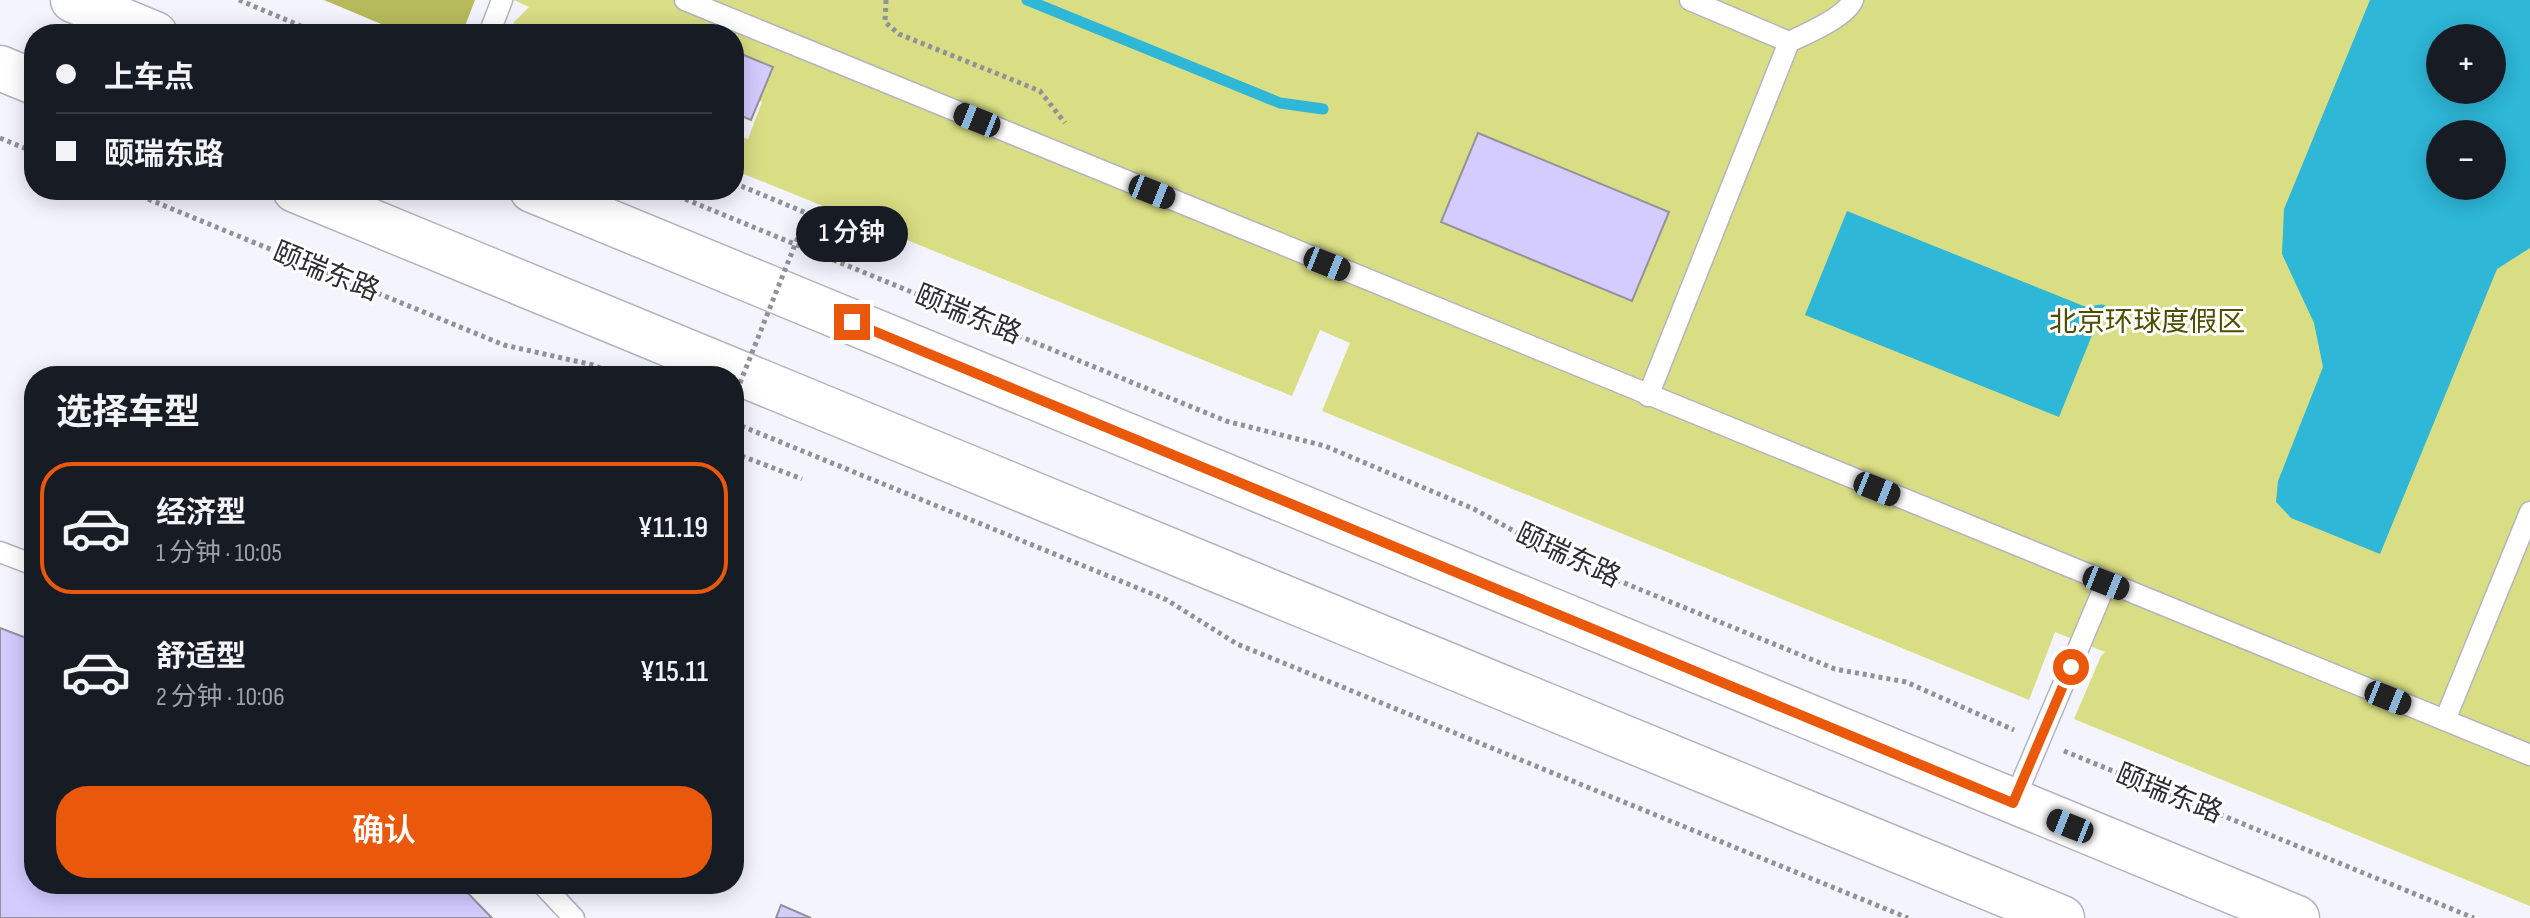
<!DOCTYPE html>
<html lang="zh">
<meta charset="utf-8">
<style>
body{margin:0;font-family:"Sofia Sans Condensed","Noto Sans SC",sans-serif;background:#242831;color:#f1f3f6;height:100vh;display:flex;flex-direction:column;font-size:30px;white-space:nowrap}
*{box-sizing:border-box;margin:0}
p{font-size:26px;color:#9ea1a6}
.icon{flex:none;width:44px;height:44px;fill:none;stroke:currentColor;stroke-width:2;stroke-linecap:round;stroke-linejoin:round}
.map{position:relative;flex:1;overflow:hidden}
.panel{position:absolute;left:24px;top:366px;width:720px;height:528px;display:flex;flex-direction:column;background:#171b24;border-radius:32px;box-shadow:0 4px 20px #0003}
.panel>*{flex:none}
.guide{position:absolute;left:24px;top:24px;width:720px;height:176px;border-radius:32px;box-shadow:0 4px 20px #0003;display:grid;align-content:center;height:176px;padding:0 32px;background:#171b24}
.buttons{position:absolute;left:2426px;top:24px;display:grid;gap:16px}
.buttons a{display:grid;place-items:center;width:80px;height:80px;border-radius:50%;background:#171b24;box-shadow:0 4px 20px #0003;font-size:40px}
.end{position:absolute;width:36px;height:36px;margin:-18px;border:10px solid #ea580c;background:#fff;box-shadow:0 0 0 4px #fff}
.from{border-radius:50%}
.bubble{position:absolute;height:56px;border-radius:28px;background:#171b24;box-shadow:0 4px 20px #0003;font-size:26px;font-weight:600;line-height:56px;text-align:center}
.car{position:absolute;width:24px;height:48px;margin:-24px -12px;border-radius:10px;box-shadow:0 0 6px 2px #0007;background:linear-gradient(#222 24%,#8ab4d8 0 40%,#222 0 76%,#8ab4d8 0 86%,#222 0)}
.guide b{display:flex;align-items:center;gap:28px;height:76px;font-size:30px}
.guide b+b{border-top:2px solid #363941}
.guide i{width:20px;height:20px;background:#f1f3f6}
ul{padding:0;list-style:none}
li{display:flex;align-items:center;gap:24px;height:132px;margin:0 16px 12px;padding:0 16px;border:4px solid transparent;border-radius:32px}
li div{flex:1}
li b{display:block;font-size:30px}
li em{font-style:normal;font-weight:600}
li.selected{border-color:#ea580c}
li>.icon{width:72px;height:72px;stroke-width:1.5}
h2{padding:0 32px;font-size:36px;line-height:96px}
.cta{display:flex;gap:16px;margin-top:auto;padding:16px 32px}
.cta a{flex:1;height:92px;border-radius:32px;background:#ea580c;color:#fff;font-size:32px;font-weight:600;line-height:92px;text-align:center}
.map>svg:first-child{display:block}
.green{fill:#d9dd84;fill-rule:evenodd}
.forest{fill:#b7ba5a}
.water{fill:#2eb7d7;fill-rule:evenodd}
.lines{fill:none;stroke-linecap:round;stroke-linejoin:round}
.stream{stroke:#2eb7d7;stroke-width:11}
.building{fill:#d4cbff;stroke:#94939c;stroke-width:2}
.lane-casing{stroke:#b4b4be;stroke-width:23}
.primary-casing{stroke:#b4b4be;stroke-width:47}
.path{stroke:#919198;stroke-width:5;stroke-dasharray:4 4;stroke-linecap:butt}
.lane{stroke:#fff;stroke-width:20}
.primary{stroke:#fff;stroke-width:44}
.path-bridge{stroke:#919198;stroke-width:5;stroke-dasharray:4 4;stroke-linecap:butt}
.route{stroke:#ea580c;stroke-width:10}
.labels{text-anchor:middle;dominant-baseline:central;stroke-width:6;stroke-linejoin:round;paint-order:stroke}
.street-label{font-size:28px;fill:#2e2e32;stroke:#fff}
.park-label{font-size:28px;fill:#4e4e00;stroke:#fff}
</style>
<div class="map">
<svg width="2530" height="918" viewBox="0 0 2530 918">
<rect width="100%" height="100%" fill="#f4f4fe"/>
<path class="green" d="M514,0h2016v906l-456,-187 27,-63 4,-4 -50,-20 -26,68 -707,-289 28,-68 -30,-13 -28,66 -558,-226v-36l14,5 14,-37 -28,-12v-56h-225l5,-12 15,-15zM2440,38h52v52h-52zM2440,134h52v52h-52z"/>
<polygon class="forest" points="324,0 475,0 462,34 405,34"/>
<g class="water">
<path d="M2370,0h160v248l-33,21 -117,285 -89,-36 -15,-16 2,-21 45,-114 -9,-44 -32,-69 2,-45zM2440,38h52v52h-52zM2440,134h52v52h-52z"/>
<polygon points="1847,211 2101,313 2059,417 1805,315"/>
</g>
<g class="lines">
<g class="stream">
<polyline points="1027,0 1280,103 1323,109"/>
<polyline points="2081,313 2102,310"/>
</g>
</g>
<g class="building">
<polygon points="734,51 773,67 751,120 734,113"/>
<polygon points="1478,133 1669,212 1632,301 1441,222"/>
<polygon points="0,628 34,641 34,884 459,884 492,918 0,918"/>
<polygon points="781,905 811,918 776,918"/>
</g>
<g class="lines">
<g class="lane-casing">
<g id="lane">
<polyline points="685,0 2530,755"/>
<polyline points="1690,0 1789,42"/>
<polyline points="489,34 502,0"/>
<path d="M1648,396l141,-354c17,-8 56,-24 64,-42"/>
<polyline points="0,552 34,565"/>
<polyline points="2445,720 2530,512"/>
<polyline points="2013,803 2106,583"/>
<polyline points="542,884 574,918"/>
</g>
</g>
<g class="primary-casing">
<g id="primary">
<polyline points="73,0 155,34"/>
<polyline points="0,68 34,82"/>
<polyline points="295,190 2062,918"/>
<polyline points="532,190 2297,918"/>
</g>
</g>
<g class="path">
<polyline points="239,0 320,34"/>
<polyline points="886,0 885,22 899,34 1040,91 1065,123"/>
<polyline points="0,138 34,152"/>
<polyline points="734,183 898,251"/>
<polyline points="126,190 504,345 593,365 619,376"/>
<polyline points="663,190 1226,421 1325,446 1474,509 1563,558 1835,669 1906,682 2014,730"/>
<polyline points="734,423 1167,600 1237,644 1908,918"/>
<polyline points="734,453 802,479"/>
<polyline points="2064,751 2474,918"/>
</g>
<use href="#lane" class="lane"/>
<use href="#primary" class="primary"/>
<polyline class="path-bridge" points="734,398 808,212"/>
</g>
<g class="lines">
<polyline class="route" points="852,322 2013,803 2071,667"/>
</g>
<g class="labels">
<g class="street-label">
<text transform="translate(326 272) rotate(22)">颐瑞东路</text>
<text transform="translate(968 315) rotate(22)">颐瑞东路</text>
<text transform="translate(1568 556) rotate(25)">颐瑞东路</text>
<text transform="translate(2169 794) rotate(22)">颐瑞东路</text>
</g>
<g class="park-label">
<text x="2147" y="322">北京环球度假区</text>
</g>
</g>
</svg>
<div class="buttons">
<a>+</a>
<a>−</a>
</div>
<i class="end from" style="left:2071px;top:667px"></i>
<i class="end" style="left:852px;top:322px"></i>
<div class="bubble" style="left:796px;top:206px;width:112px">1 分钟</div>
<i class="car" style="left:977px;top:120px;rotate:292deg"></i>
<i class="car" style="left:1152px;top:192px;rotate:112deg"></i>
<i class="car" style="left:1327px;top:264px;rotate:112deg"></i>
<i class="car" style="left:1877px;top:489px;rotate:112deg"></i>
<i class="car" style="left:2106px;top:583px;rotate:112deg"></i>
<i class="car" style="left:2388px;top:698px;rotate:112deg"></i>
<i class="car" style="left:2070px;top:826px;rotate:292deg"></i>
<div class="guide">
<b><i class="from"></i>上车点</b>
<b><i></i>颐瑞东路</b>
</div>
<section class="panel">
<h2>选择车型</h2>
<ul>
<li class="selected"><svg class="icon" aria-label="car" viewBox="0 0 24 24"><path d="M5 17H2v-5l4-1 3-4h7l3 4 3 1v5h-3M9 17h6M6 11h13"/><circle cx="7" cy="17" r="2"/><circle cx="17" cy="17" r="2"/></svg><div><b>经济型</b><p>1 分钟 · 10:05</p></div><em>¥11.19</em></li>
<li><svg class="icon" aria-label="car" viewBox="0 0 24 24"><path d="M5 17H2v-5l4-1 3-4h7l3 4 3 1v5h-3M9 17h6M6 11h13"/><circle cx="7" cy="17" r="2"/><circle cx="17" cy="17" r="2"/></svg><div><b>舒适型</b><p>2 分钟 · 10:06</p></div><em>¥15.11</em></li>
</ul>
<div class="cta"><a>确认</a></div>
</section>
</div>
